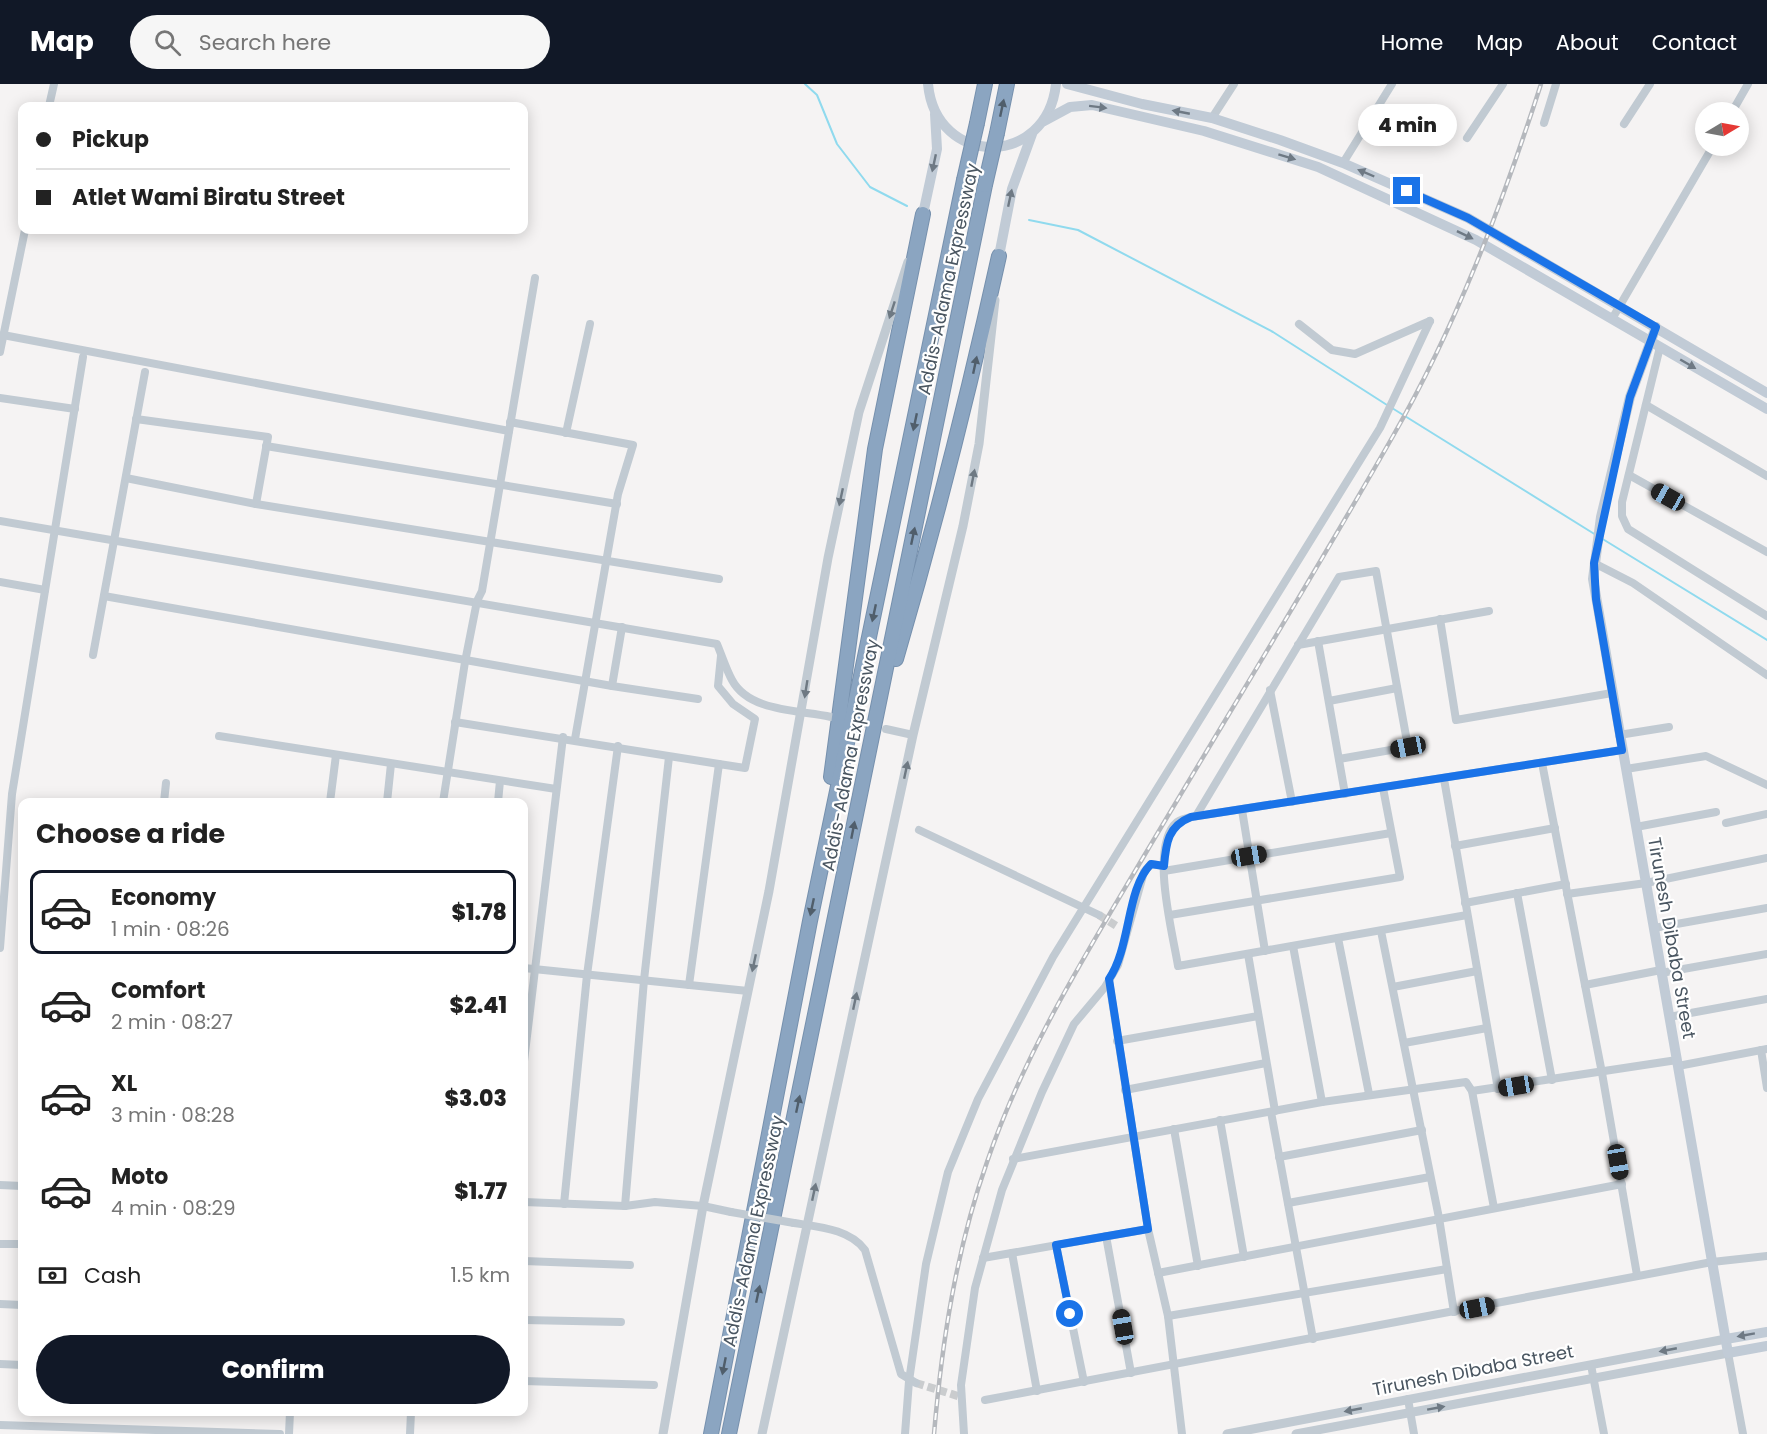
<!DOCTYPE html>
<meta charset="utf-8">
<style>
body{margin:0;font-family:Poppins,sans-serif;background:#f6f6f6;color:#222;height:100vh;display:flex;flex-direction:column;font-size:22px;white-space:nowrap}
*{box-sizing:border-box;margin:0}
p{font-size:20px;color:#767676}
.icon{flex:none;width:33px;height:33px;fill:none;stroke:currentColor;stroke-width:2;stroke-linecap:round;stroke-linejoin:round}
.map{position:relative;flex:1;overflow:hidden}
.panel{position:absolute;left:18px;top:714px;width:510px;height:618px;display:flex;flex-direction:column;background:#fff;border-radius:12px;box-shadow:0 3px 15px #0003}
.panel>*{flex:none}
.hud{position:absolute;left:18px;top:18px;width:510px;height:132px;border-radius:12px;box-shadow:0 3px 15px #0003;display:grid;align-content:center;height:132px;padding:0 18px;background:#fff}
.needle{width:39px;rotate:80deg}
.tools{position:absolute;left:1695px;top:18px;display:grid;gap:12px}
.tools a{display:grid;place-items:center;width:54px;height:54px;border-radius:50%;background:#fff;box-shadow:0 3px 15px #0003;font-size:30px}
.end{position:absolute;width:27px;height:27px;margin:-14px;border:8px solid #1a73e8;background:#fff;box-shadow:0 0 0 3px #fff}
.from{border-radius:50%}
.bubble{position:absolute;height:42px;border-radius:21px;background:#fff;box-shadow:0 3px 15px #0003;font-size:20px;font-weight:800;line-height:42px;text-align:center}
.car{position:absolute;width:18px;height:36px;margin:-18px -9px;border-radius:8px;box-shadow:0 0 4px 2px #0007;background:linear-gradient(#222 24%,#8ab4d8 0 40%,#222 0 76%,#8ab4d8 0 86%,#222 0)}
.hud b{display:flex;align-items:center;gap:21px;height:57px;font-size:22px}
.hud b+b{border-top:2px solid #e0e0e0}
.hud i{width:15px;height:15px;background:#222}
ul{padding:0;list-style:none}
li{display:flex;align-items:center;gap:18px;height:84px;margin:0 12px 9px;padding:0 6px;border:3px solid transparent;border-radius:12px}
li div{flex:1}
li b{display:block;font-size:22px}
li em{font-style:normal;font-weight:800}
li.current{border-color:#111827}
li>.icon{width:54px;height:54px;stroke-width:1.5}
h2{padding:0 18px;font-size:27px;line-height:72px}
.pay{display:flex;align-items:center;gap:15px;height:66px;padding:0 18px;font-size:22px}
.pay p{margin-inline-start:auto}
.primary-button{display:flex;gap:12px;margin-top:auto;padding:12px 18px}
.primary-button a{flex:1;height:69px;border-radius:36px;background:#111827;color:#fff;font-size:24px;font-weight:800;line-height:69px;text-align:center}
header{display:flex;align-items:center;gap:36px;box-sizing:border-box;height:84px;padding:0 30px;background:#111827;color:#fff}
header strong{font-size:28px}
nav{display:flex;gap:33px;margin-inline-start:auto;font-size:21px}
.search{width:420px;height:54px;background:#f6f6f6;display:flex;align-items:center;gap:15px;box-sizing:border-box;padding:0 21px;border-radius:33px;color:#767676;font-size:22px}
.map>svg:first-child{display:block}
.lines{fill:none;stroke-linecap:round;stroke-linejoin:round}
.stream{stroke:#90daee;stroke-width:2}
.minor-tunnel{stroke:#caccce;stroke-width:8;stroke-dasharray:8 4;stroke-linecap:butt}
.motorway-casing{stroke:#7690ad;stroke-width:16}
.minor{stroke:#c1cad2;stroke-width:8}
.tertiary{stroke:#c1cad2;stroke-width:9}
.secondary{stroke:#c1cbd6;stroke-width:10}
.motorway{stroke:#8ba5c1;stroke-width:14}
.rail-casing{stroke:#b5b8bd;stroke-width:4.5}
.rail{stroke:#fff;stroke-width:2;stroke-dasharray:7;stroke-linecap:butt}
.motorway-bridge-casing{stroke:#7690ad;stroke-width:16;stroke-linecap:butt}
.minor-bridge{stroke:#c1cad2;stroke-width:8}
.motorway-bridge{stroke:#8ba5c1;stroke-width:14}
.oneway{fill:#6e7984}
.oneway2{fill:#505e6b}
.oneway3{fill:#6e7983}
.route{stroke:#1a73e8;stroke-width:8}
.labels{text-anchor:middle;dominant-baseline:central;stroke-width:4.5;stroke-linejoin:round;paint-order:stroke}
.street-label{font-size:18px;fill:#4a5661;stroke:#fff}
</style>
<header>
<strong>Map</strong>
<div class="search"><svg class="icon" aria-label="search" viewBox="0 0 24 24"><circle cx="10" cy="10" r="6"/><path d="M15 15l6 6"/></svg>Search here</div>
<nav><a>Home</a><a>Map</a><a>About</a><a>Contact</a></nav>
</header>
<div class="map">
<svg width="1767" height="1350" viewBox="0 0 1767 1350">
<rect width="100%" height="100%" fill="#f5f3f3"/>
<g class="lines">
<g class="stream">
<polyline points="805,0 817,11 837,60 870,103 907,122"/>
<polyline points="1029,136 1078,146 1273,248 1387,321"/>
<polyline points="1392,324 1596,451"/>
<polyline points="1601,454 1767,556"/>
</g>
<g class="minor-tunnel">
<polyline points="850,637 876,642"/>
<polyline points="1099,831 1118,843"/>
<polyline points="916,1299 961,1313"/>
</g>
<g class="motorway-casing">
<g id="motorway">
<polyline points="977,39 985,0"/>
<polyline points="997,49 1007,0"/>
<path d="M896,575c39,-133 73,-267 103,-403"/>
<polyline points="831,693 875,365 923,130"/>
<polyline points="711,1350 810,837 964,96"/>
<polyline points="729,1350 985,101"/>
</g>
</g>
<g class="minor">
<polyline points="49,22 54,0"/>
<polyline points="1732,28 1748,0"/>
<polyline points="1212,34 1234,0"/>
<polyline points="1544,39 1556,0"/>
<polyline points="1624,40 1650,0"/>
<polyline points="1467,54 1503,0"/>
<polyline points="1343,79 1392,0"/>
<polyline points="1612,235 1713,62"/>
<polyline points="1299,240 1332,266 1355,270 1430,237"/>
<polyline points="3,251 509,347"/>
<polyline points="1660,263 1622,418 1622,432 1628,445 1767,532"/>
<polyline points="0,268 25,146"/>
<polyline points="0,314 75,325"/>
<polyline points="1646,321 1767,392"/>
<polyline points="136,335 268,353 256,420"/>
<polyline points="510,338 633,361 618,410 575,655"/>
<polyline points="566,349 590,240"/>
<polyline points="266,362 617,420"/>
<polyline points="1629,391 1767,468"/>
<polyline points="126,394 256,420 719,495"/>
<path d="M0,437l717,123c5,12 9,25 15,36 17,32 67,30 99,37"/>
<polyline points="1594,479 1633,499 1767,591"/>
<polyline points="0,498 45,506"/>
<polyline points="104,512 612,602"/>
<polyline points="1440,535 1456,636 1612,609"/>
<polyline points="622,543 612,602 698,615"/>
<polyline points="1318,557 1345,710"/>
<polyline points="1298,561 1489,527"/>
<polyline points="93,571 145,288"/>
<polyline points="1270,606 1292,718"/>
<polyline points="1329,617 1397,604"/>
<polyline points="455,638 719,680"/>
<polyline points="886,645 913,651"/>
<polyline points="1619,651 1669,643"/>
<polyline points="219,652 556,705"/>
<polyline points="1542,679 1602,989 1637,1191"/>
<polyline points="1626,685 1706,672 1767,701"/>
<polyline points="1444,695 1498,1005"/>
<polyline points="164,718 166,699"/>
<polyline points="330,718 336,671"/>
<polyline points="387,718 391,680"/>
<polyline points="443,718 465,578 477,517 482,507 535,194"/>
<polyline points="498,718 500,697"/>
<polyline points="1242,726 1265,867"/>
<polyline points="1196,732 1339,493 1376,487 1408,663 1339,675"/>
<polyline points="1726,739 1767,730"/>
<polyline points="1636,743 1716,728"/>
<polyline points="919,746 1099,831"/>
<polyline points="1455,762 1555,744"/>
<polyline points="1164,787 1391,749"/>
<polyline points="1517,809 1552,996"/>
<polyline points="1567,810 1646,799 1767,774"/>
<polyline points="1465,819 1566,800"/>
<polyline points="1170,831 1400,793 1383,704"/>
<path d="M1467,831l-289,51c-5,-32 -29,-120 -1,-144 3,-2 10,-4 14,-5l431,-67"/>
<polyline points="1654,844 1767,824"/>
<polyline points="1381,847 1439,1134 1454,1228"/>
<polyline points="1338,854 1369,1010"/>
<polyline points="1293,862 1322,1018"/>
<polyline points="0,864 12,710 83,273"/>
<polyline points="1248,870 1275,1027"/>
<polyline points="524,884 748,907"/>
<polyline points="1661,889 1767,870"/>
<polyline points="1109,897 1148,1145 1168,1232 1182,1350"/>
<polyline points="689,901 719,680 745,684 755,635 733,620 718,602 721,572"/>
<polyline points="1585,901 1661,886"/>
<polyline points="1393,903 1477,887"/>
<polyline points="1669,933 1767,915"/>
<polyline points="1117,957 1258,932"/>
<polyline points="1404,959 1487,944"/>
<polyline points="1761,966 1767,1004"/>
<polyline points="524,977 563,653"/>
<polyline points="1678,982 1767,965"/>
<polyline points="1125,1006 1266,979"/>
<polyline points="1472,1007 1677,976"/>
<polyline points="1271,1028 1313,1255"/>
<polyline points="1220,1036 1244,1173"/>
<polyline points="1174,1045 1198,1182"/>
<polyline points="1279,1073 1422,1046"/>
<polyline points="1013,1075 1322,1018 1466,998 1472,1007 1494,1124"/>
<polyline points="0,1101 22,1102"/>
<polyline points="524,1118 625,1122 655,1118 703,1122 731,1128"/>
<polyline points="1288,1119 1430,1093"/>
<polyline points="564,1120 587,891 618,662"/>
<polyline points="625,1122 644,896 669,673"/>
<path d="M794,1139c25,4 56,6 71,27l36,124 15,9"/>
<polyline points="1106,1152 1131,1289"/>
<polyline points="0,1160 22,1160"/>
<polyline points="1056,1161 1084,1298"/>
<polyline points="1012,1169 1037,1307"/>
<polyline points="983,1174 1148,1145"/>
<polyline points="524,1177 630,1181"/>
<polyline points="1158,1189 1622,1100"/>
<polyline points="0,1220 22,1221"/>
<polyline points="1168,1232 1447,1185"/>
<polyline points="524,1236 621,1238"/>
<polyline points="1728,1269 1743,1350"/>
<polyline points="0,1280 22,1281"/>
<polyline points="1591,1281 1604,1350"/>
<polyline points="524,1297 654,1301"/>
<polyline points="1408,1315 1414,1350"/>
<polyline points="985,1316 1712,1178 1767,1172"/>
<polyline points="0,1341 280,1350"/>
<polyline points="289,1350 290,1328"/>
<polyline points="410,1350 411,1328"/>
<polyline points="905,1350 909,1297 926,1180 948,1088 978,1015 1053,873 1380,344 1430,237"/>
<polyline points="964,1350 961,1301 975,1204 1002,1106 1042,1008 1074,940 1105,903 1118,881 1144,788 1151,780 1164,782"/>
</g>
<g class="tertiary">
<polyline points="663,1350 703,1122 769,807 828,474 859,328 908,178"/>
<polyline points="762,1350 913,651 963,442 979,360 995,216"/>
<polyline points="1227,1350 1726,1255"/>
<polyline points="1296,1350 1728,1269"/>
</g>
<g class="secondary">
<path d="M928,0c8,84 119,84 128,0"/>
<polyline points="1067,0 1142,20 1212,34 1280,56 1343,79 1468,134 1767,309"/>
<polyline points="1044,37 1070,23 1092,21 1204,47 1318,83 1476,156 1767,325"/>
<polyline points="923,130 937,65 935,30"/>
<polyline points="999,172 1012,105 1032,50"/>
<polyline points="1656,243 1630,313 1601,433 1593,495 1728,1269 1767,1262"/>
<polyline points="1726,1255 1767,1248"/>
</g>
<use href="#motorway" class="motorway"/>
<g class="rail-casing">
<path id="rail" d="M934,1350c8,-93 22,-183 53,-272 37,-109 99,-208 157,-306 83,-140 169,-279 249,-420 63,-110 109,-231 148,-352"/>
</g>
<use href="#rail" class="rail"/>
<g class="motorway-bridge-casing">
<g id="motorway-bridge">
<polyline points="964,96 977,39"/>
<polyline points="985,101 997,49"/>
</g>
</g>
<polyline class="minor-bridge" points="731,1128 794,1139"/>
<use href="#motorway-bridge" class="motorway-bridge"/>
</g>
<defs><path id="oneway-solid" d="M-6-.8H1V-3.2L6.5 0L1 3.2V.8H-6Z" transform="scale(1.5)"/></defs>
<g class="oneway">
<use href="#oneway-solid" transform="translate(1098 23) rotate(7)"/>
<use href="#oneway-solid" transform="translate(1181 28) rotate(-169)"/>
<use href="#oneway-solid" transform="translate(1287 73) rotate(17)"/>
<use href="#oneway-solid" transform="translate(934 79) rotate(102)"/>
<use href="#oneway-solid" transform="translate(1366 89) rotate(-157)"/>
<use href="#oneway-solid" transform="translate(1010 114) rotate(-78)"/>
<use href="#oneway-solid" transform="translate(1465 151) rotate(26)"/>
<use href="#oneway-solid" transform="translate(1688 280) rotate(30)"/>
<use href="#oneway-solid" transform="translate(1746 1251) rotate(170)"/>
</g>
<g class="oneway2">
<use href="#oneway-solid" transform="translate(1002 24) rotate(-78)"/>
<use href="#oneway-solid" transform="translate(975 281) rotate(-78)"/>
<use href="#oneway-solid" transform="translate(915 338) rotate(102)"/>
<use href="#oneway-solid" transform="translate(913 452) rotate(-78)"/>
<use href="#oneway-solid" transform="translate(874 529) rotate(102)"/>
<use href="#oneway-solid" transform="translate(853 746) rotate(-79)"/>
<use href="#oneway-solid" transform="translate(812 823) rotate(102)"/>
<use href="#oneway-solid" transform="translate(798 1020) rotate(-78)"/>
<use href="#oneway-solid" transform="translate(758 1210) rotate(-78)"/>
<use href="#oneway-solid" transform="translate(724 1282) rotate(101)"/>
</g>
<g class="oneway3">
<use href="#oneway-solid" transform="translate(892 226) rotate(108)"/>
<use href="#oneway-solid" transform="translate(973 394) rotate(-79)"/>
<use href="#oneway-solid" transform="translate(841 413) rotate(102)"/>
<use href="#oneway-solid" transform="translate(806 605) rotate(99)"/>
<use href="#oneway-solid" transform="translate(906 686) rotate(-78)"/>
<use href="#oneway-solid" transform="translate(754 879) rotate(102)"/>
<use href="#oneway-solid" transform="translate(855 917) rotate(-78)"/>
<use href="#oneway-solid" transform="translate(814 1108) rotate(-78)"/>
<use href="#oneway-solid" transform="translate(1668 1266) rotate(169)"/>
<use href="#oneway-solid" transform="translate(1436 1324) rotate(-10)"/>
<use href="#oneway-solid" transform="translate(1353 1326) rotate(169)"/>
</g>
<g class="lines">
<path class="route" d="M1070,1230l-14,-69 92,-16 -39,-250c22,-32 17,-90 42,-115l13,2c2,-23 4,-40 27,-49l431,-67 -26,-151 -2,-36 36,-166 26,-70 -188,-109 -61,-27"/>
</g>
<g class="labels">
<g class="street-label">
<text transform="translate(948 195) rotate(-78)">Addis-Adama Expressway</text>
<text transform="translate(850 671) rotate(-79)">Addis-Adama Expressway</text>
<text transform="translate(1672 854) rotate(80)">Tirunesh Dibaba Street</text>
<text transform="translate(753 1147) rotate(-78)">Addis-Adama Expressway</text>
<text transform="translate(1473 1286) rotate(-11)">Tirunesh Dibaba Street</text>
</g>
</g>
</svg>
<div class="tools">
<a><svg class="needle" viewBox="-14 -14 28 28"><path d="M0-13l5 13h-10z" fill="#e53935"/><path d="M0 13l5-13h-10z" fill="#767676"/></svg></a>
</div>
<i class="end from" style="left:1070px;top:1230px"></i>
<i class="end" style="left:1407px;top:107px"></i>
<div class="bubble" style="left:1358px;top:20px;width:99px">4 min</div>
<i class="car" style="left:1668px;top:413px;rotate:299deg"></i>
<i class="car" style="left:1408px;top:663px;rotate:259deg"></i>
<i class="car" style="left:1249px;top:772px;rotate:81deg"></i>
<i class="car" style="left:1516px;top:1002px;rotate:261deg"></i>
<i class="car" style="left:1618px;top:1078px;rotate:170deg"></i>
<i class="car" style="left:1477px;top:1224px;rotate:79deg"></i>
<i class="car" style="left:1123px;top:1243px;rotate:350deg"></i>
<div class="hud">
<b><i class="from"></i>Pickup</b>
<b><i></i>Atlet Wami Biratu Street</b>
</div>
<section class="panel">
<h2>Choose a ride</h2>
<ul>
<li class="current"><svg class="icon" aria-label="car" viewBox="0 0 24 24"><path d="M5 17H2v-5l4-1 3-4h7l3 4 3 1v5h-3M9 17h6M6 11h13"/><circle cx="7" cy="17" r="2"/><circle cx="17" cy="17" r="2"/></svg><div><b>Economy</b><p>1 min · 08:26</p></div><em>$1.78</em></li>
<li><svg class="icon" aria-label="car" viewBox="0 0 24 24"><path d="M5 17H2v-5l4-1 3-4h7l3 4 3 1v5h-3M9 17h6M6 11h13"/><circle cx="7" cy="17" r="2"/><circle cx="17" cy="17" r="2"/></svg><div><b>Comfort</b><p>2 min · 08:27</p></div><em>$2.41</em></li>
<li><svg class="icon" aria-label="car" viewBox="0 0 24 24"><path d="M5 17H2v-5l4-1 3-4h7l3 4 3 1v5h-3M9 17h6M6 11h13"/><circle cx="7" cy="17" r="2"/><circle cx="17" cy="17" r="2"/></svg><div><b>XL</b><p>3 min · 08:28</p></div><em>$3.03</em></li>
<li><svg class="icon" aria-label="car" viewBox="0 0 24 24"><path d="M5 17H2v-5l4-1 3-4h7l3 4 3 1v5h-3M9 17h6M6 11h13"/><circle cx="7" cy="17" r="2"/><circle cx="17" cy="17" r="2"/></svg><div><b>Moto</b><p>4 min · 08:29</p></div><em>$1.77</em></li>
</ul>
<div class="pay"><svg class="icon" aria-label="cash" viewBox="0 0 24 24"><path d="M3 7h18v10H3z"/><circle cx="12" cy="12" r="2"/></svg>Cash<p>1.5 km</p></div>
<div class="primary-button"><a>Confirm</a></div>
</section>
</div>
